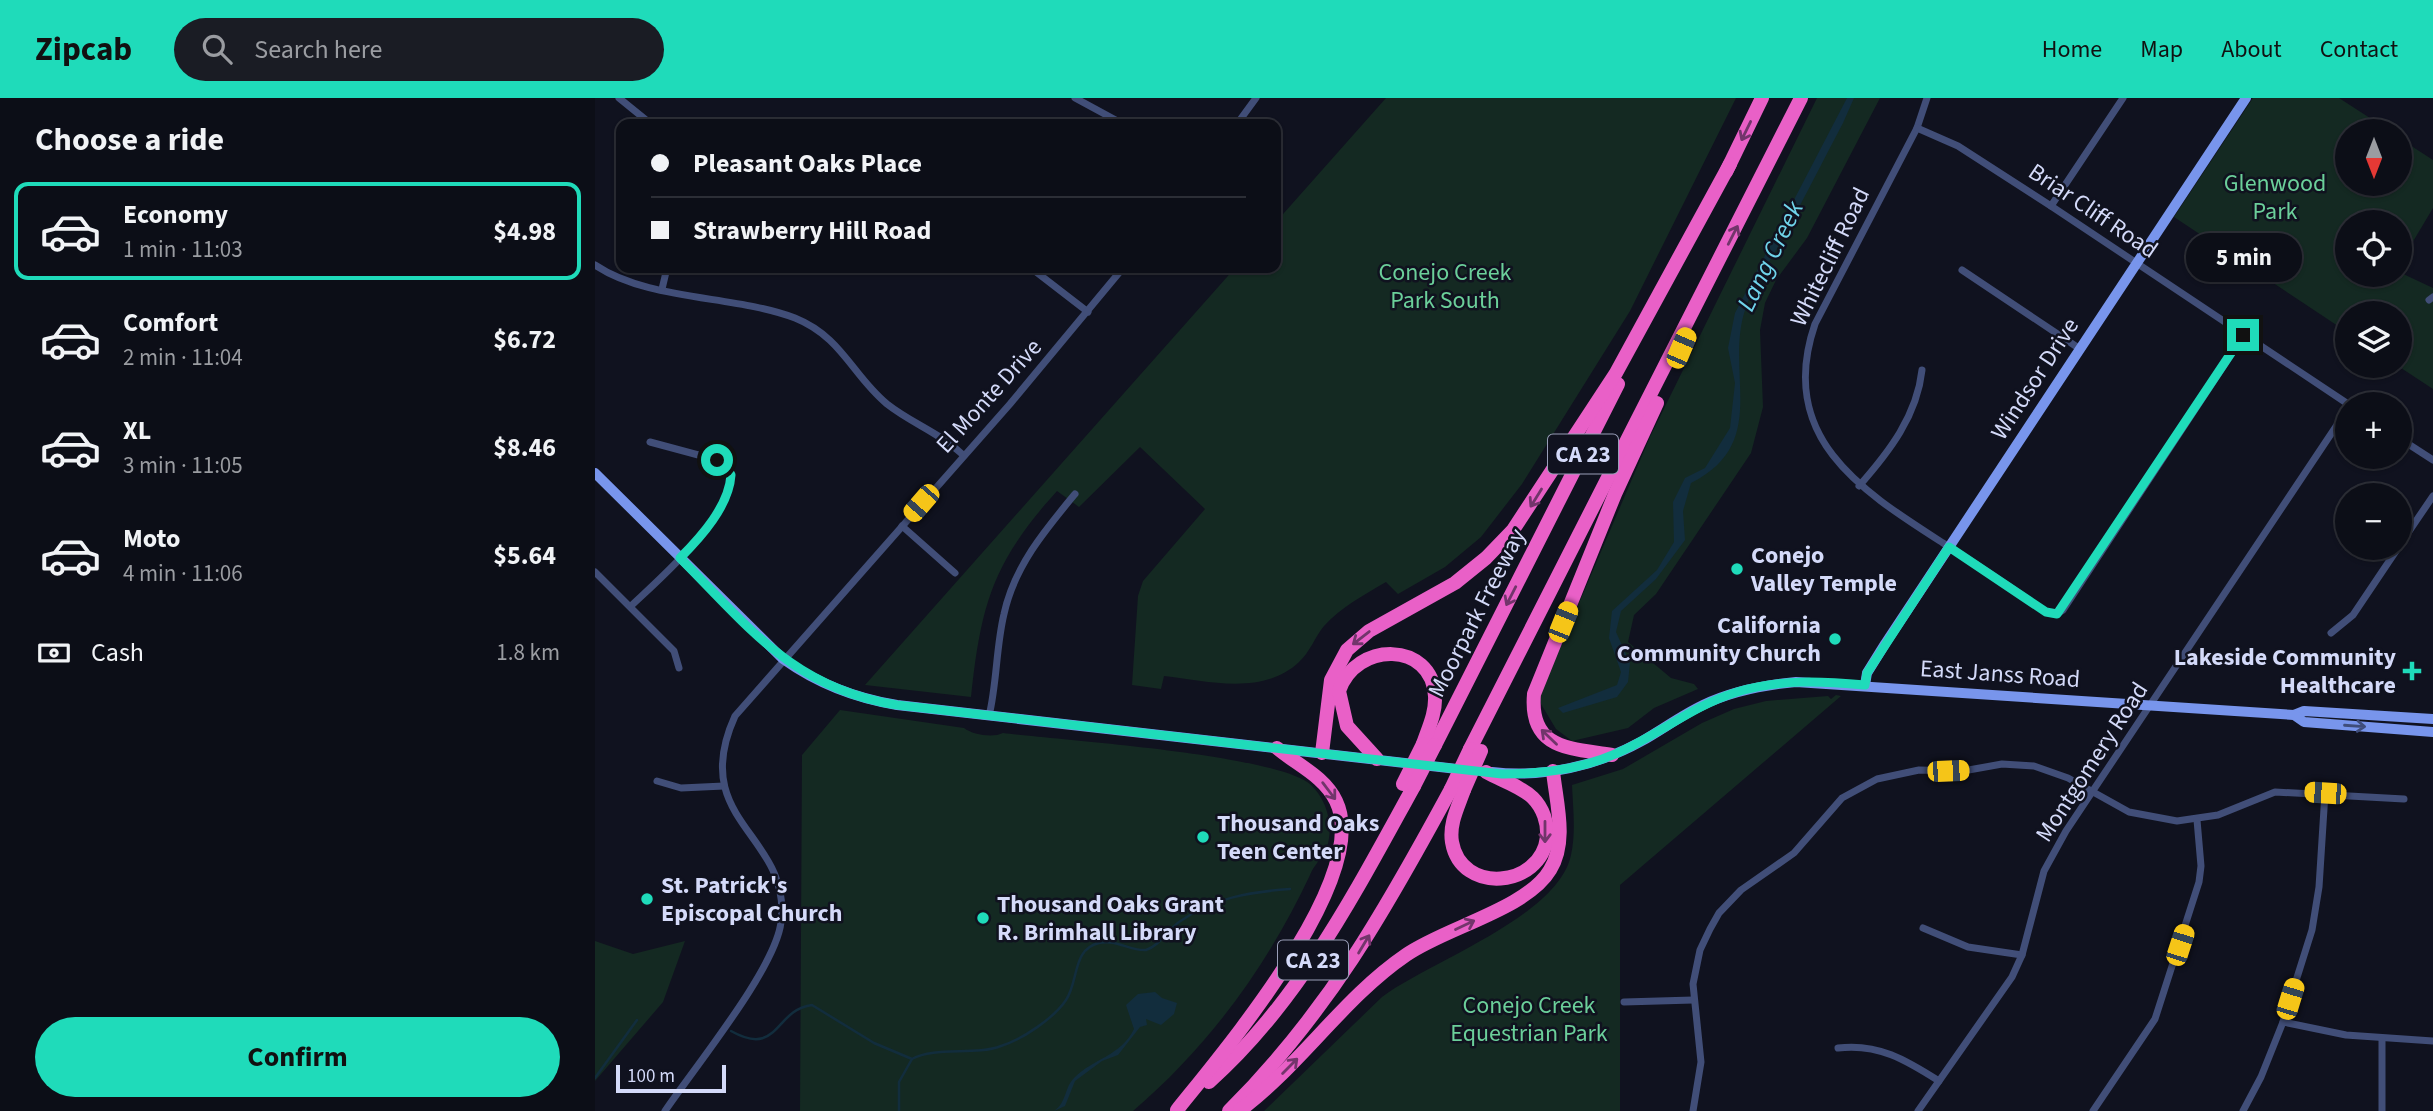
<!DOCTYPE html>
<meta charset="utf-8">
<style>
body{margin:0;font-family:"Source Sans 3",sans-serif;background:#1a1c24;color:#f1f3f6;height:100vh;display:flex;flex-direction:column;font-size:26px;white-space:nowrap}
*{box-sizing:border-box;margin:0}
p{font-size:23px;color:#9a9ca1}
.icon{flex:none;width:38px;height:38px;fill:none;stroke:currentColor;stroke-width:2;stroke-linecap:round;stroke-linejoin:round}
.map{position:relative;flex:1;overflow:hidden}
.sheet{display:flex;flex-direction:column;background:#0c0e17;width:595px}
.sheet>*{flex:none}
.top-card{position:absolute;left:21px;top:21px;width:665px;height:154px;border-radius:14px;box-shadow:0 2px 5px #0004,0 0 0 2px #2c2e36;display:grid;align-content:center;height:154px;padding:0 35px;background:#0c0e17}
.needle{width:46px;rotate:180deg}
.buttons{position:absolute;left:1740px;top:21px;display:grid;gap:14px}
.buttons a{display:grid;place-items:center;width:77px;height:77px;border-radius:50%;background:#0c0e17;box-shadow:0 2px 5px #0004,0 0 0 2px #2c2e36;font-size:35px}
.scale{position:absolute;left:21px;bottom:18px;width:110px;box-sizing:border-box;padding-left:7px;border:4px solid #d4daf9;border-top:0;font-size:19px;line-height:24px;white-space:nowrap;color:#d4daf9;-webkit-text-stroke:5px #10121f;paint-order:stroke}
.end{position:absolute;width:32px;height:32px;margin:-16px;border:9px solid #1fdbba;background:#111;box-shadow:0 0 0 4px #111}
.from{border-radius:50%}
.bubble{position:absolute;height:49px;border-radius:24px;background:#0c0e17;box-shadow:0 2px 5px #0004,0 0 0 2px #2c2e36;font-size:23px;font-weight:700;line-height:49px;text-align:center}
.car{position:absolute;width:21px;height:42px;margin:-21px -10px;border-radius:9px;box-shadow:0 0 5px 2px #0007;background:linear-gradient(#f5c518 24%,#345 0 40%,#f5c518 0 76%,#345 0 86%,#f5c518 0)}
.top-card b{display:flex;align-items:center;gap:24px;height:66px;font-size:26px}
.top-card b+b{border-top:2px solid #2c2e36}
.top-card i{width:18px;height:18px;background:#f1f3f6}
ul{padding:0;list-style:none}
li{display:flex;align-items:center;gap:21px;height:98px;margin:0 14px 10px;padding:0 21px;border:4px solid transparent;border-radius:14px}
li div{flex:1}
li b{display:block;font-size:26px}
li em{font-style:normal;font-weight:700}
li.selected{border-color:#1fdbba}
li>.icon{width:63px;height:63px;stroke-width:1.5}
h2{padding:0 35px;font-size:32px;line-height:84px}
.pay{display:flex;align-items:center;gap:18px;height:77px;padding:0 35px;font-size:26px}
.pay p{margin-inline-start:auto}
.cta{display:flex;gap:14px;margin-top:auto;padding:14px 35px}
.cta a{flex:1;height:80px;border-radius:42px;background:#1fdbba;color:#111;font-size:28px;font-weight:700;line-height:80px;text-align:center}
header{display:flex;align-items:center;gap:42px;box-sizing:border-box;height:98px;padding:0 35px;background:#1fdbba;color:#111}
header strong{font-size:33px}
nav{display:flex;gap:38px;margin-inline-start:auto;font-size:24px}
.search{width:490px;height:63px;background:#1a1c24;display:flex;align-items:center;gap:18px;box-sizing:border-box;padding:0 24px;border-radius:38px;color:#9a9ca1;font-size:26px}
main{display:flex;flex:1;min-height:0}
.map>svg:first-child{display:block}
.green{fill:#142922}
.water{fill:#122d3d}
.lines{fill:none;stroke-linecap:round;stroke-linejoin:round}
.stream{stroke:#122d3d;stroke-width:2.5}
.street{stroke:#414e78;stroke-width:7}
.secondary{stroke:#7895ec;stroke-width:10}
.highway{stroke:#e960c7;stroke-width:14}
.highway-bridge{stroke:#e960c7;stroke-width:14}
.oneway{stroke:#72356b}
.oneway2{stroke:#3f4d7b}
.route{stroke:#1fdbba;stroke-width:9}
.poi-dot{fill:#1fdbba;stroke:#10121f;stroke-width:2.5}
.labels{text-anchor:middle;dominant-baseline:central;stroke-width:5;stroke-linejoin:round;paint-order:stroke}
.shield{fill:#10121f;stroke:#999eb8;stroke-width:2}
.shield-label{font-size:23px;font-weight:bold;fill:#d4daf9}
.park-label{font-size:24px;fill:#6bcf9a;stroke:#10121f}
.street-label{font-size:24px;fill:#d4daf9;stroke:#10121f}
.poi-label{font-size:24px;font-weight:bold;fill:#d4daf9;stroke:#10121f;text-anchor:start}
.water-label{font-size:26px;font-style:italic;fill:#70d4eb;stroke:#10121f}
</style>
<header>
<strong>Zipcab</strong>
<div class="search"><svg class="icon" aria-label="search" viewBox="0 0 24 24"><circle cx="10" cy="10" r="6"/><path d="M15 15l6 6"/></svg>Search here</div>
<nav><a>Home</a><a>Map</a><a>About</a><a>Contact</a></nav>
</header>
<main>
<section class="sheet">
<h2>Choose a ride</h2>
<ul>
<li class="selected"><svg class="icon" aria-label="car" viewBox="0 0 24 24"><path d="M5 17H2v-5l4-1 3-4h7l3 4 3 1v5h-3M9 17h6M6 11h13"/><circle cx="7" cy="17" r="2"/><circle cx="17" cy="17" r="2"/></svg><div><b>Economy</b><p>1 min · 11:03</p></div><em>$4.98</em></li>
<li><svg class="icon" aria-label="car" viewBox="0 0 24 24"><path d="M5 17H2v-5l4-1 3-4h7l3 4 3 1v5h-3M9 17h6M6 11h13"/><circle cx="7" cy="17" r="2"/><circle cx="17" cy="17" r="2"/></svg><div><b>Comfort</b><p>2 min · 11:04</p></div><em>$6.72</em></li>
<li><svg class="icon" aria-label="car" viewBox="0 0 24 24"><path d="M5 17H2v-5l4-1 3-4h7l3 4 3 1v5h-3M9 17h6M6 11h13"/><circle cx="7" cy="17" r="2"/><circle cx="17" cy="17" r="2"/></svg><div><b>XL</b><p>3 min · 11:05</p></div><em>$8.46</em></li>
<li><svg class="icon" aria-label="car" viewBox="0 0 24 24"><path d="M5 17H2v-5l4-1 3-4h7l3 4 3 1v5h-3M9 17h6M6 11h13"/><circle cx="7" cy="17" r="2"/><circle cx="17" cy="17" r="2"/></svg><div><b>Moto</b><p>4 min · 11:06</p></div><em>$5.64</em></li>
</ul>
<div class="pay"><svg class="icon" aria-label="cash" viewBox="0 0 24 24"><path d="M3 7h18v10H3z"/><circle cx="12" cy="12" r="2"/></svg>Cash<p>1.8 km</p></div>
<div class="cta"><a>Confirm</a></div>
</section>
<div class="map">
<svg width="1838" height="1013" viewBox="0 0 1838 1013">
<rect width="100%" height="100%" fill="#10121f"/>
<g class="green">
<path d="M791,0h350l-106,213 -108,173 -41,53 -36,30 -47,27 -12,-12c-22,13 -45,25 -62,44 -9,11 -14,26 -25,36 -36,34 -91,19 -135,14l-3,13 -29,-4 6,-89 5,-15 62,-72 -65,-62 -61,60 -22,-16c-64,71 -76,112 -86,206l-106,-12 370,-417h41v-46z"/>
<polygon points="1222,0 1285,0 1212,140 1181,182 1170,205 1165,232 1168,309 1156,355 1061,496 1039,517 1033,544 1076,580 1099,586 1103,591 1059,610 1033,630 977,643 961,631 943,601 1055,339"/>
<polygon points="1658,0 1744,0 1795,33 1752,33 1752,86 1804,86 1804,40 1838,62 1838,110 1804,167 1804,124 1752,124 1752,177 1804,177 1804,174 1838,190 1838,291 1803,268 1804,215 1752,215 1752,234 1579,119"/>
<path d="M1241,597l5,1 -221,189v226h-356l118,-114c48,-36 176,-80 189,-142 5,-23 2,-47 1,-70l51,-16 79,-46 32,-14 32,-8 62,-5 3,3z"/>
<path d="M245,612l124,18c9,7 29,10 39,5 57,7 273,21 308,52 14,13 21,35 18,53 -2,17 -13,23 -19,37 -42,90 -101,171 -177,236h-333l2,-356z"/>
<polygon points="0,843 38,856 90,843 68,904 0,983"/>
</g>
<g class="water">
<path d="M1252,0h7l-11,25c-21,40 -41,79 -62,118 -11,22 -28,43 -35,66 -23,65 26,135 -55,176l-8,28 2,29 -29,39 -35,32 -5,21 14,31 -2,19 -11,15 -54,16 -5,-5 59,-23 4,-13 -12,-34 3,-27 45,-41 17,-28 -1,-40 12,-24 20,-10 25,-40 5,-45 -7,-35 7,-35z"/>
<path d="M560,894l7,6 15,5 -3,11 -13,11 -15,-6 1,6 -7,2 -22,28 -16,6 -27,20 -10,25 -11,5c13,-9 10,-23 20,-33 20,-20 47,-22 60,-49l-8,-24 12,-11z"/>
</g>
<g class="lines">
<g class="stream">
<path d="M136,933c48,27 43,-21 81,-26l62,38 38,16c23,-13 63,-3 89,-13 22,-7 53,-28 65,-46 13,-19 6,-51 33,-57 18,-4 30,8 47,7 13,-4 22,-20 33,-28 34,-24 70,-30 111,-33"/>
<polyline points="0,980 42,922"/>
<polyline points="304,1013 304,984 317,961"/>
</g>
<g class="street">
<polyline points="24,0 56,26"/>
<polyline points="480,0 528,26"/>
<path d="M1332,0l-10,30 -102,196c-39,114 47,167 128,219 35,22 69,45 103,69l11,2 6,-4 181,-275"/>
<polyline points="642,26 661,0"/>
<polyline points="1322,30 1363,48 1456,108 1753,306"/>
<polyline points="1456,108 1528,0"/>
<path d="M0,167c53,36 140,30 200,53 47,19 57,57 92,86 24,19 53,29 75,50"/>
<polyline points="436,170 493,214"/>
<polyline points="1367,172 1485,251"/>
<polyline points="67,191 72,170"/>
<polyline points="1834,202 1838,199"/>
<polyline points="1804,340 1838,362"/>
<path d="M1264,388c30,-34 58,-70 63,-116"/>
<polyline points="307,428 360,475"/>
<polyline points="1804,448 1838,398"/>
<polyline points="0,474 79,553 84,570"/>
<path d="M36,508c24,-23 114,-100 97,-137l-11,-9 -67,-18"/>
<polyline points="1736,535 1758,517 1803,450"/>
<path d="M394,618c8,-33 7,-69 15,-102 10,-47 41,-84 71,-120"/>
<polyline points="62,683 86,690 129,688"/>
<polyline points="1328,830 1373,849 1427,857"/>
<polyline points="1029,904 1098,902"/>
<polyline points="1688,924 1751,937 1838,943"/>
<path d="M1243,950c40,-5 68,12 101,33"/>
<path d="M70,1013c29,-43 111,-143 116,-189 11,-88 -94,-100 -46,-206l275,-312 113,-136"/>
<polyline points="1098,1013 1106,964 1098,886 1105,852 1115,831 1124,815 1146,792 1199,755 1247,700 1282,681 1324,672 1368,673 1407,666 1439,668 1473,680 1534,714 1582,723 1623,717 1680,694 1809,701"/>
<polyline points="1323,1013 1417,879 1427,857 1449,773 1471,733 1752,312"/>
<polyline points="1498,1013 1560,921 1604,784 1606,768 1602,722"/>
<polyline points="1648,1013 1666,979 1688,924 1717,832 1724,789 1730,695"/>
<polyline points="1787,1013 1787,941"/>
</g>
<g class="secondary">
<path d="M0,375l188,186c35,25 71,39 114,46l569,65"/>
<polyline points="1270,587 1272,575 1290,546 1651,0"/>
<polyline points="1699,617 1709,613 1838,621"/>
<path d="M897,674c52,6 105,-6 150,-31 21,-12 40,-26 61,-36 29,-14 61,-20 93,-23l498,33 10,7 129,10"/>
</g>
<g class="highway">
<polyline points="1131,74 1167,0"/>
<polyline points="840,647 1023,286"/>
<polyline points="875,651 1206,0"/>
<polyline points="727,655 736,582 752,552 774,533 860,485 891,460 918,432 1021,275 1135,66"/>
<path d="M1017,657c-41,-7 -83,-5 -78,-61l81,-200 42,-91"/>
<path d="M782,661l-30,-33 -8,-35c17,-50 93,-50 96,5 1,17 -7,33 -12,48"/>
<path d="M869,692c-6,17 -15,34 -12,52 9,53 89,46 95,-5 1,-14 -4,-29 -14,-39 -12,-12 -33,-18 -47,-26"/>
<path d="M614,984c91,-81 147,-191 205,-296"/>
<path d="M582,1012c47,-59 196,-233 159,-309 -12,-25 -39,-36 -59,-53"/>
<path d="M634,1013c99,-99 156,-200 222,-322"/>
<path d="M644,1013c61,-45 104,-113 167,-156 38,-27 121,-46 144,-85 18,-29 6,-68 3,-99"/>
</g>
<g class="highway-bridge">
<polyline points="808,686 828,646"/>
<polyline points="819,688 840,647"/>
<polyline points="856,691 875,651"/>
<polyline points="869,692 886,653"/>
</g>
</g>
<defs><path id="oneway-shaft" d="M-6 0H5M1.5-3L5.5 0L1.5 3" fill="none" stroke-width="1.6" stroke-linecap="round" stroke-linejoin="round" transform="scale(1.75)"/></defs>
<g class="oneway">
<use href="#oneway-shaft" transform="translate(1151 33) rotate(116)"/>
<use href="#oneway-shaft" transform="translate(1138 137) rotate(-63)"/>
<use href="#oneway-shaft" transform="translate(941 400) rotate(122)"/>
<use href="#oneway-shaft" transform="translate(916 498) rotate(117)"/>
<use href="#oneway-shaft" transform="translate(766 540) rotate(142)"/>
<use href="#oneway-shaft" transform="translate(954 639) rotate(-136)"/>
<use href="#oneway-shaft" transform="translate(734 693) rotate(53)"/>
<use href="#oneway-shaft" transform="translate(950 734) rotate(90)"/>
<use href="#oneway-shaft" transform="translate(870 827) rotate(-25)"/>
<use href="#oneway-shaft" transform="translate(769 846) rotate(-59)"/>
<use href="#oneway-shaft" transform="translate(695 968) rotate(-45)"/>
</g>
<use class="oneway2" href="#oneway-shaft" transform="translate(1760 628) rotate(4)"/>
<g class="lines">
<path class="route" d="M122,362l8,4 6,11c-2,31 -30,62 -51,83 69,69 114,131 217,147l605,69c45,0 89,-6 130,-28 35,-18 66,-42 105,-54 42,-13 84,-11 128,-7l2,-12 82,-126 97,65 11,2 186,-279"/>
</g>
<g class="poi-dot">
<circle cx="1142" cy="471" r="7"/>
<circle cx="1240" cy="541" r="7"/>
<path d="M1813.5 562.5h7v7h7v7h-7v7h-7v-7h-7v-7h7z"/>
<circle cx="608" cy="739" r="7"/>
<circle cx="52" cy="801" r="7"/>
<circle cx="388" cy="820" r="7"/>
</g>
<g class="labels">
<g class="shield">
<rect x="953" y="336.5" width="70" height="39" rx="5"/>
<rect x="683" y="842.5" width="70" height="39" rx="5"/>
</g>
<g class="shield-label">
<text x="988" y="356">CA 23</text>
<text x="718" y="862">CA 23</text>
</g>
<g class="park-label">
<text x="1680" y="85">Glenwood<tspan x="1680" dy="28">Park</tspan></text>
<text x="850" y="174">Conejo Creek<tspan x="850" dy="28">Park South</tspan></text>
<text x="934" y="907">Conejo Creek<tspan x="934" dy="28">Equestrian Park</tspan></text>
</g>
<g class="street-label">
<text transform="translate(1498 113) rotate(34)">Briar Cliff Road</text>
<text transform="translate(1235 159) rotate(-64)">Whitecliff Road</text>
<text transform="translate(1440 281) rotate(-57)">Windsor Drive</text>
<text transform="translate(394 298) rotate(-48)">El Monte Drive</text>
<text transform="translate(882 515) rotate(-63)">Moorpark Freeway</text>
<text transform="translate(1405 576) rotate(4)">East Janss Road</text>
<text transform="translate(1497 664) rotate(-57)">Montgomery Road</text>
</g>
<g class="poi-label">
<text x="1156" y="457">Conejo<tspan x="1156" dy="28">Valley Temple</tspan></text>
<text x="1226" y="527" text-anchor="end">California<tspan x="1226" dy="28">Community Church</tspan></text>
<text x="1801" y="559" text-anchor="end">Lakeside Community<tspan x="1801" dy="28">Healthcare</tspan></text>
<text x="622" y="725">Thousand Oaks<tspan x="622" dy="28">Teen Center</tspan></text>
<text x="66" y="787">St. Patrick's<tspan x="66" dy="28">Episcopal Church</tspan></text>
<text x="402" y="806">Thousand Oaks Grant<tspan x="402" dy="28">R. Brimhall Library</tspan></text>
</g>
<g class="water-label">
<text transform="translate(1175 158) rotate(-64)">Lang Creek</text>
</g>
</g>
</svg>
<div class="buttons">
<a><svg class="needle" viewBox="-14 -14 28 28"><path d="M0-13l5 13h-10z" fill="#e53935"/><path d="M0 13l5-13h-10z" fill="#9a9ca1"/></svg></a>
<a><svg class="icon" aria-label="locate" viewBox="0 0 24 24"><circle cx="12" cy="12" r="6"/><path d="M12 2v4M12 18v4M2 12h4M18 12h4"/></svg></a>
<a><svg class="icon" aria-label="layers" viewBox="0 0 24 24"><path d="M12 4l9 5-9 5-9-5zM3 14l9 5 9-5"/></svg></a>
<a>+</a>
<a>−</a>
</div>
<div class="scale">100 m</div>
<i class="end from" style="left:122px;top:362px"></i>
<i class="end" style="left:1648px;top:237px"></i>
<div class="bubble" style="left:1591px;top:135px;width:116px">5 min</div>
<i class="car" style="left:1086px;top:250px;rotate:23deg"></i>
<i class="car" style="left:326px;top:405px;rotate:221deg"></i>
<i class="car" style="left:968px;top:524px;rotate:22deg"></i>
<i class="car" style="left:1353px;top:673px;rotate:88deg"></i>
<i class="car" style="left:1730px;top:695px;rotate:274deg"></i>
<i class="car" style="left:1585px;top:847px;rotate:18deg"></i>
<i class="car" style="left:1695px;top:901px;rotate:17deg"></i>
<div class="top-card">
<b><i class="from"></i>Pleasant Oaks Place</b>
<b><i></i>Strawberry Hill Road</b>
</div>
</div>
</main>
